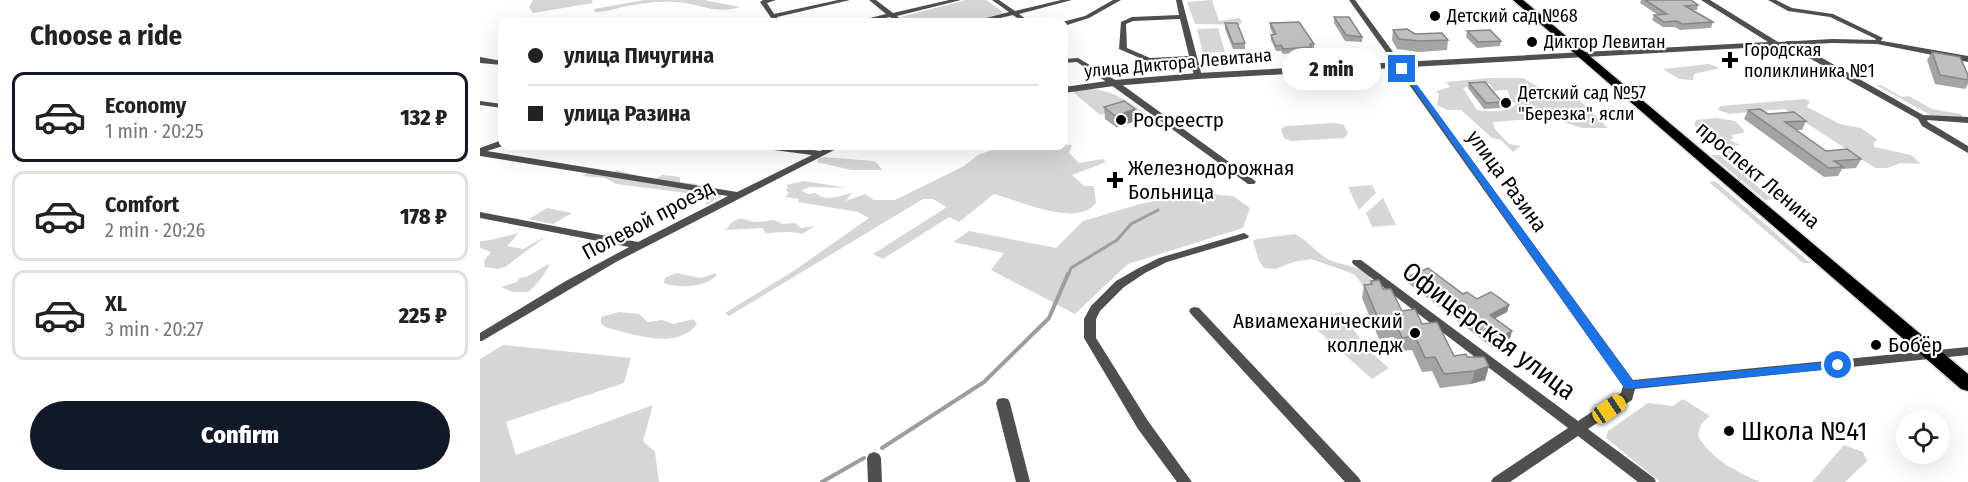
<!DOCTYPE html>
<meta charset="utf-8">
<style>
body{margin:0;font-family:"Fira Sans Condensed",sans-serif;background:#f2f2f2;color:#222;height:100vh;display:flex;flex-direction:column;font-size:22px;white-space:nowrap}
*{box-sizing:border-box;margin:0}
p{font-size:20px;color:#767676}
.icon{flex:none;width:33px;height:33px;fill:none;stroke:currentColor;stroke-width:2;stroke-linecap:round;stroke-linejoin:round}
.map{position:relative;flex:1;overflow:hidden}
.sheet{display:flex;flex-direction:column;background:#fff;width:480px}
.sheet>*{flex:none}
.guide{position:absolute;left:18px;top:18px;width:570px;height:132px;border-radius:12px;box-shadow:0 6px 24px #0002;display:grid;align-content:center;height:132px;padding:0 30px;background:#fff}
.controls{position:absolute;left:1416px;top:410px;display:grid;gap:12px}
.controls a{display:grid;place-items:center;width:54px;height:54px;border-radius:50%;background:#fff;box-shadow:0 6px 24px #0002;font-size:30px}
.end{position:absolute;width:27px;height:27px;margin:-14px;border:8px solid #1a73e8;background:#fff;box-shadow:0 0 0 3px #fff}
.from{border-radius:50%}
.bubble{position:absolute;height:42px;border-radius:21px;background:#fff;box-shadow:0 6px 24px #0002;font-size:20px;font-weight:800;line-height:42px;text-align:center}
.car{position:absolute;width:18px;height:36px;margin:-18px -9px;border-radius:8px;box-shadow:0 0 4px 2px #0007;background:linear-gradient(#f5c518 24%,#345 0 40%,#f5c518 0 76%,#345 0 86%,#f5c518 0)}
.guide b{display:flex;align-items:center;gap:21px;height:57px;font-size:22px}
.guide b+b{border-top:2px solid #e0e0e0}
.guide i{width:15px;height:15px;background:#222}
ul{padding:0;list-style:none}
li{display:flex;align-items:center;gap:18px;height:90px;margin:0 12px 9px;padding:0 18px;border:3px solid #e0e0e0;border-radius:12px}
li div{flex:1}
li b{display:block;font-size:22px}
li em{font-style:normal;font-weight:800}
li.active{border-color:#111827}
li>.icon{width:54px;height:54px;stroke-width:1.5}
h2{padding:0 30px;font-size:27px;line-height:72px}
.primary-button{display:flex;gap:12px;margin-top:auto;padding:12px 30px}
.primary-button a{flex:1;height:69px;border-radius:36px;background:#111827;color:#fff;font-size:24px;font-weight:800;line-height:69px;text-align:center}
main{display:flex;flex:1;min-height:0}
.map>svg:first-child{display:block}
.green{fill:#d6d6d6;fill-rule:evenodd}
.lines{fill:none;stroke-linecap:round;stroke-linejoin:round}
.stream-far1{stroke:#9d9d9d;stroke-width:3}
.stream{stroke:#9d9d9d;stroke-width:4}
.primary-casing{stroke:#dbdbdb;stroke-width:3}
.minor{fill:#4f4f4f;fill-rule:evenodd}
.tertiary{fill:#4f4f4f;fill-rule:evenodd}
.primary{fill:#000;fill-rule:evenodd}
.wall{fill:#a4a4a4}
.shaded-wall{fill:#868686}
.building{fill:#bfbfbf;stroke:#868686;stroke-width:1.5}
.route{fill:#1a73e8}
.poi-dot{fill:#000;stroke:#fff;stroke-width:2}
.labels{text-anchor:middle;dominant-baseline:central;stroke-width:4.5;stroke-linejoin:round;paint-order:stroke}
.far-poi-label{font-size:18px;fill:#000;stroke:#fff;text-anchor:start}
.far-street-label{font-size:18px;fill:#000;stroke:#fff}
.poi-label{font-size:21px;fill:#000;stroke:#fff;text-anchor:start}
.street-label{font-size:21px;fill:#000;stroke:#fff}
.near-street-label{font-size:26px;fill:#000;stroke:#fff}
.near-poi-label{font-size:26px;fill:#000;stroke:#fff;text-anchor:start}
</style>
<main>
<section class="sheet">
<h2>Choose a ride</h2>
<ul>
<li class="active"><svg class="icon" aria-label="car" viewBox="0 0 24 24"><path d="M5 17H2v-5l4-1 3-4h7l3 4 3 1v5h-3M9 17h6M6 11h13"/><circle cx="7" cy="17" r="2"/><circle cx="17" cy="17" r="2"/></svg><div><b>Economy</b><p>1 min · 20:25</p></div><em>132 ₽</em></li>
<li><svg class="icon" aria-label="car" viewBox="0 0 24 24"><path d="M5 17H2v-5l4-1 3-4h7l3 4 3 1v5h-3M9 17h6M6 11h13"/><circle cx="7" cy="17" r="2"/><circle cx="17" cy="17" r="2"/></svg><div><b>Comfort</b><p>2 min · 20:26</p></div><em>178 ₽</em></li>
<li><svg class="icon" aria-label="car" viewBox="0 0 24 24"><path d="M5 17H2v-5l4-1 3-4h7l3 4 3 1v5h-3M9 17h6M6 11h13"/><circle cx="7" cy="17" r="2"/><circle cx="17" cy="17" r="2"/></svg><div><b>XL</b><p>3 min · 20:27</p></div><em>225 ₽</em></li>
</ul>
<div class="primary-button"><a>Confirm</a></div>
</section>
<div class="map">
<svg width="1488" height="482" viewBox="0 0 1488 482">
<rect width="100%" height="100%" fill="#fff"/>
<g class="green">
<polygon points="53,0 112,0 113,3 53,13 49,7"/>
<path d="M164,0h60l36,7c-26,8 -40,-4 -65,-5 -16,-1 -32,1 -47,4 -12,2 -20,6 -33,6l-1,-3z"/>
<path d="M486,0h20l17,12c-17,16 -72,10 -95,10l-7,-5z"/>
<polygon points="732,0 739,21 759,18 762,21 760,25 715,24 707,2"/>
<polygon points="738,28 745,52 723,53 717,29"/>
<polygon points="1229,64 1240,68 1214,74 1213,80 1199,79 1183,69"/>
<path d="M1010,78h33l20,12 28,2 37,36h-26l-19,-6 -17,-10 -12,7 -41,3 2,7 14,15 12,2 -8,6 -12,-12 -9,-2 -31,-28h-14l-10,-5 2,-11 -3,-3 14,-4 -4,-5zM999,84h11l4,7 13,-1 3,6 -1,4 8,4c-11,9 -25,8 -40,6l-14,-22z"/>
<polygon points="1396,85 1401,85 1422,97 1429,96 1452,109 1481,114 1484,119 1452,116"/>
<path d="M610,89c23,1 39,13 58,26l-6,3 -19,-10 -23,7 -28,-24z"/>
<polygon points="1325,99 1330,101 1327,107 1360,124 1381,128 1398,140 1394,142 1394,147 1431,155 1441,164 1421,163 1407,168 1395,168 1305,109 1249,114 1238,110 1240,106"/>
<polygon points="1237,118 1255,121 1264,130 1263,133 1251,135 1254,138 1250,140 1260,145 1248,146 1257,157 1252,159 1248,156 1248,153 1239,148 1236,139 1214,125 1216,120"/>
<polygon points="855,123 864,125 868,134 864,138 811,141 804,138 801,129 806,126"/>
<path d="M592,145l-3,8 10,10 24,-4 3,3 -34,13 12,11h10l2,17c-19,25 -76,-2 -102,-9l-35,28 -10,-5 -66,42 -10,-5 74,-47 -14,-8h-10l-194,117 -4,-3 70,-43 74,-52 -11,-6 -60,-10 1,-3 -14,-2 4,-4 -3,-3 2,-3 -2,-2 18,-4 44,7 -39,-1 -8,4 8,3 7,-1c11,10 23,2 36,0l-6,8 19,-7 9,6h21l69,-34 14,-11 25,-9z"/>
<polygon points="1231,155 1239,155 1293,199 1285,200"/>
<polygon points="344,157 393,161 397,163 402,170 371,170 337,162 339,158"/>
<polygon points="136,170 174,180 182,175 200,177 200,182 217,184 217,192 247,190 246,193 228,204 225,204 227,200 222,198 222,195 136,184 125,178 103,176 107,173 132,176"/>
<polygon points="1235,181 1330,263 1323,263 1229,182"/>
<polygon points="892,185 896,193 879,210 868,187"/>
<polygon points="716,193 753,196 770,208 763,228 648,264 595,314 511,270 524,253 473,242 489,231 576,248 603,221 660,204"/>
<polygon points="903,198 916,225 892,227 886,213"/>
<polygon points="67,208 92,213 73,224 49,219"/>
<path d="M261,218c5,2 11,4 16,4 10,0 16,-5 25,2l13,-1 6,5 14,-2 -13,8c-13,-4 -24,-1 -37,-1l-2,-5 -37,2 6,-8z"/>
<path d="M39,233l-12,13 16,3 25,-14 -43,32 -7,2 -13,-2 -1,-6 7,-9 -11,-4v-7c9,1 28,-6 39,-8z"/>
<path d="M815,234c12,6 20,17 31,24 14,9 41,6 46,25l-9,3 -8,-11 -9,-4 -35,-12 -18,3 -17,7 -12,-1 -5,-7 -6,-20 4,-2z"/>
<path d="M70,264c-6,11 -12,20 -22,28h-15l-12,-5 16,-5 2,-4c12,0 20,-11 31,-14z"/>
<path d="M196,273l24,5 16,-5v3c-11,11 -38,13 -52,7l1,-5z"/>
<path d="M139,312l20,2 9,8 14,-2 12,4 19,-5 4,5c-20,27 -63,10 -89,4l-7,-4v-7z"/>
<polygon points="861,312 888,350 909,368 892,379 827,321"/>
<polygon points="23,345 151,358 144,383 26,422 36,455 173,405 163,441 175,452 179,482 0,482 0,359"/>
<path d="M1203,399l27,17 -9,8 -3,11c11,23 39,37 62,47h-100l-54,-44 2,-7 40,-28 25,3z"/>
<polygon points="1364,445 1383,452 1387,461 1365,482 1332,482"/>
</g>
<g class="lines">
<polyline class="stream-far1" points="588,276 591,268 637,240 651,224 678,210"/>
<g class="stream">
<polyline points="402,448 504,382 569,318 588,274"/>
<polyline points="342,482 384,458"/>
</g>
<g class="primary-casing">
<polygon id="primary" points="1033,0 1043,0 1488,374 1488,391 1481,389"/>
</g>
<g class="minor">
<polygon points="283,0 296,0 287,3 294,14 358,0 370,0 297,17 300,22 294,22 280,2"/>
<polygon points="389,0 396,0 413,13 469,0 481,0 417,16 424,22 417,22 410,17 387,22 377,22 378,21 406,14"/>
<polygon points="512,0 519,0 535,11 581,0 592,0 539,14 550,22 543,22 533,15 503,22 494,22 495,21 529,12"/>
<polygon points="633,0 641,0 609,18 584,26 584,22 582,22 605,16"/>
<path d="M696,0h6l20,76 -1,2 -7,-2 -4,-16 -41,2 -30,-13 2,-27 11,-5 47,-2zM700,19l9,37 -39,2 -23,-10 -1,-24 7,-3z"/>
<polygon points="869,0 875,0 1153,380 1488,347 1488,355 1155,389 1152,400 1108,429 1174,478 1176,482 1158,482 1098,436 1030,482 1011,482 1013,478 1088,428 873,264 872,262 873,260 881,260 1098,421 1141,393 1143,386"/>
<polygon points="1288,0 1296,0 1312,8 1353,14 1403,38 1399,43 1395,43 1393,42 1396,39 1350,17 1308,11"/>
<polygon points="1306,41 1312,41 1443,115 1488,117 1488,123 1447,120 1448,122 1488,146 1488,153 1442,126 1438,119 1306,45"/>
<polygon points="598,58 637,81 774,180 776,182 774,184 768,184 631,85 597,62 584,63 584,59"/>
<polygon points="0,101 22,104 22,108 0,105"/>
<polygon points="22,140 23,146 7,151 257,192 332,155 286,149 282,146 301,146 340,151 352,146 362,146 136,262 2,341 0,341 0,333 84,282 149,247 0,218 0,212 158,242 248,196 0,156 0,148"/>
<polygon points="764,233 769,236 768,238 687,262 665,273 644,287 620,311 616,319 616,338 668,421 712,482 697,482 658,429 604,338 604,319 611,306 636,281 657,269 679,258"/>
<polygon points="715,307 719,308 879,478 881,482 865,482 711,314 709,311 711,308"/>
<polygon points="523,398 528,399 530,403 550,482 536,482 516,403 518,399"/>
<polygon points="394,452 399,454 401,458 402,482 388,482 387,458 389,454"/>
</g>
<g class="tertiary">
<polygon points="1221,0 1230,0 1298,42 1352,39 1397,40 1488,56 1488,62 1397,44 1352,43 718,79 634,86 584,93 584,87 634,80 718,73 1288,42"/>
<polygon points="0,57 22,61 22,65 0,63"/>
</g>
<use href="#primary" class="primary"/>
</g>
<g class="wall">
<polygon points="1161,0 1211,0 1218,5 1217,10 1212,10 1233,22 1231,28 1200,30 1195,27 1183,27 1172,20 1174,15 1178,15 1160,3"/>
<polygon points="854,17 882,37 882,42 865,41 854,23"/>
<polygon points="745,23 765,43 765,49 753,49 745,29"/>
<polygon points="790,23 834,44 834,49 831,49 831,52 803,54 801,51 796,51 791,40 791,35 793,34 790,28"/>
<polygon points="913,30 968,40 967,50 939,52 917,49 912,40"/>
<polygon points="987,31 1021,41 1020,46 997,48 986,37"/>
<polygon points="1452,52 1488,75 1488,84 1485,89 1455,84 1447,60"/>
<polygon points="989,83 1022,102 1021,108 1004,109 988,88"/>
<polygon points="624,107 655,109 656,121 636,127 625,119"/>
<polygon points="1268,110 1326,121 1322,130 1316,130 1346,151 1381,159 1376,168 1362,169 1358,176 1344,177 1264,119"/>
<polygon points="930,276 983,294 997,299 1029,305 1027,312 1015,318 1032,331 1030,338 1013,348 928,283"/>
<polygon points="891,281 903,289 922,311 942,324 974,356 987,357 1009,366 1005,380 991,384 960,388 952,371 942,372 932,350 920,351 914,337 899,339 882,298 884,285 890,284"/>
</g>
<g class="shaded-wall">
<polygon points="655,109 656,121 636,127 635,116"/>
<polygon points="1029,305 1027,312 1008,322 1010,315"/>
<polygon points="1032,331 1030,338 1013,348 1015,341"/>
<polygon points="1009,366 1005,380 991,384 995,371"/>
</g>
<g class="building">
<polygon points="1165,0 1211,0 1218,5 1205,6 1233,22 1202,24 1197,21 1184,22 1174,15 1187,14"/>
<polygon points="854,17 869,17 882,37 866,35"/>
<polygon points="819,22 834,44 830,44 831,47 803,49 801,45 796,46 791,35 796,34 790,23"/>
<polygon points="745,23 757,23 765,43 753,44"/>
<polygon points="927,29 935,34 962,33 968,40 940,41 919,39 913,30"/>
<polygon points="1010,30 1021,41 998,42 987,31"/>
<polygon points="1452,52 1480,57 1488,75 1488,80 1460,75"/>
<polygon points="1005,82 1022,102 1006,103 989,83"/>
<polygon points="644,101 655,109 635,116 624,107"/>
<polygon points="1280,109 1288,114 1314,112 1326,121 1305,122 1346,151 1367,149 1381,159 1354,161 1363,167 1349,168 1268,110"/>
<polygon points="948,268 983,294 987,292 997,299 1011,292 1029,305 1010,315 1032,331 1015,341 930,276"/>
<polygon points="899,280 903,289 911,289 922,311 935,309 942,324 957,322 974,356 986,354 987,357 1004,357 1009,366 995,371 964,374 955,357 945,358 935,336 922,338 916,323 901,325 884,285 892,284 891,281"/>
</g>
<polygon class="route" points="919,67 924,67 1153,381 1358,361 1364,365 1363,368 1145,389"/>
<g class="poi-dot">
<circle cx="955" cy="16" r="6"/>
<circle cx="1052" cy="42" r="6"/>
<path d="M1247 51h6v6h6v6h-6v6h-6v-6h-6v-6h6z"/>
<circle cx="1026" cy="103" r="6"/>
<circle cx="641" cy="120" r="6"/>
<path d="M632 171h6v6h6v6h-6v6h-6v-6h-6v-6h6z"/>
<circle cx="935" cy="333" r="6"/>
<circle cx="1396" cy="345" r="6"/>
<circle cx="1249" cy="431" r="6"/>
</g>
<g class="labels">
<g class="far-poi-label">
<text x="967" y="16">Детский сад №68</text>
<text x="1064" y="42">Диктор Левитан</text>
<text x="1264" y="50">Городская<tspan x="1264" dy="21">поликлиника №1</tspan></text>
<text x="1038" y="93">Детский сад №57<tspan x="1038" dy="21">"Березка", ясли</tspan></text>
</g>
<g class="far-street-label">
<text transform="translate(698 63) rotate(-5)">улица Диктора Левитана</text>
</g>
<g class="poi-label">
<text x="653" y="120">Росреестр</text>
<text x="648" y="168">Железнодорожная<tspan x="648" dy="24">Больница</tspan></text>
<text x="923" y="321" text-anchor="end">Авиамеханический<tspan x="923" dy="24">колледж</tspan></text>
<text x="1408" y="345">Бобёр</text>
</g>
<g class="street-label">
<text transform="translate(1278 175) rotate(40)">проспект Ленина</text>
<text transform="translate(1027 181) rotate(54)">улица Разина</text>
<text transform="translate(168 220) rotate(-28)">Полевой проезд</text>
</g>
<g class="near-street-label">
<text transform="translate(1009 331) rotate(37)">Офицерская улица</text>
</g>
<g class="near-poi-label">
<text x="1261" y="431">Школа №41</text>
</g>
</g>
</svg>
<div class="controls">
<a><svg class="icon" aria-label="locate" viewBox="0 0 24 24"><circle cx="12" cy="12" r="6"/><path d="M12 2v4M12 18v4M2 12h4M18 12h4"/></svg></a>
</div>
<i class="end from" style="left:1358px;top:365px"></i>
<i class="end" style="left:922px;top:69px"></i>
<div class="bubble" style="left:802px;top:48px;width:99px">2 min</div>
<i class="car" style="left:1129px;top:409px;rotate:56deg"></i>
<div class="guide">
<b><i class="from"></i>улица Пичугина</b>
<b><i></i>улица Разина</b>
</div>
</div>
</main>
